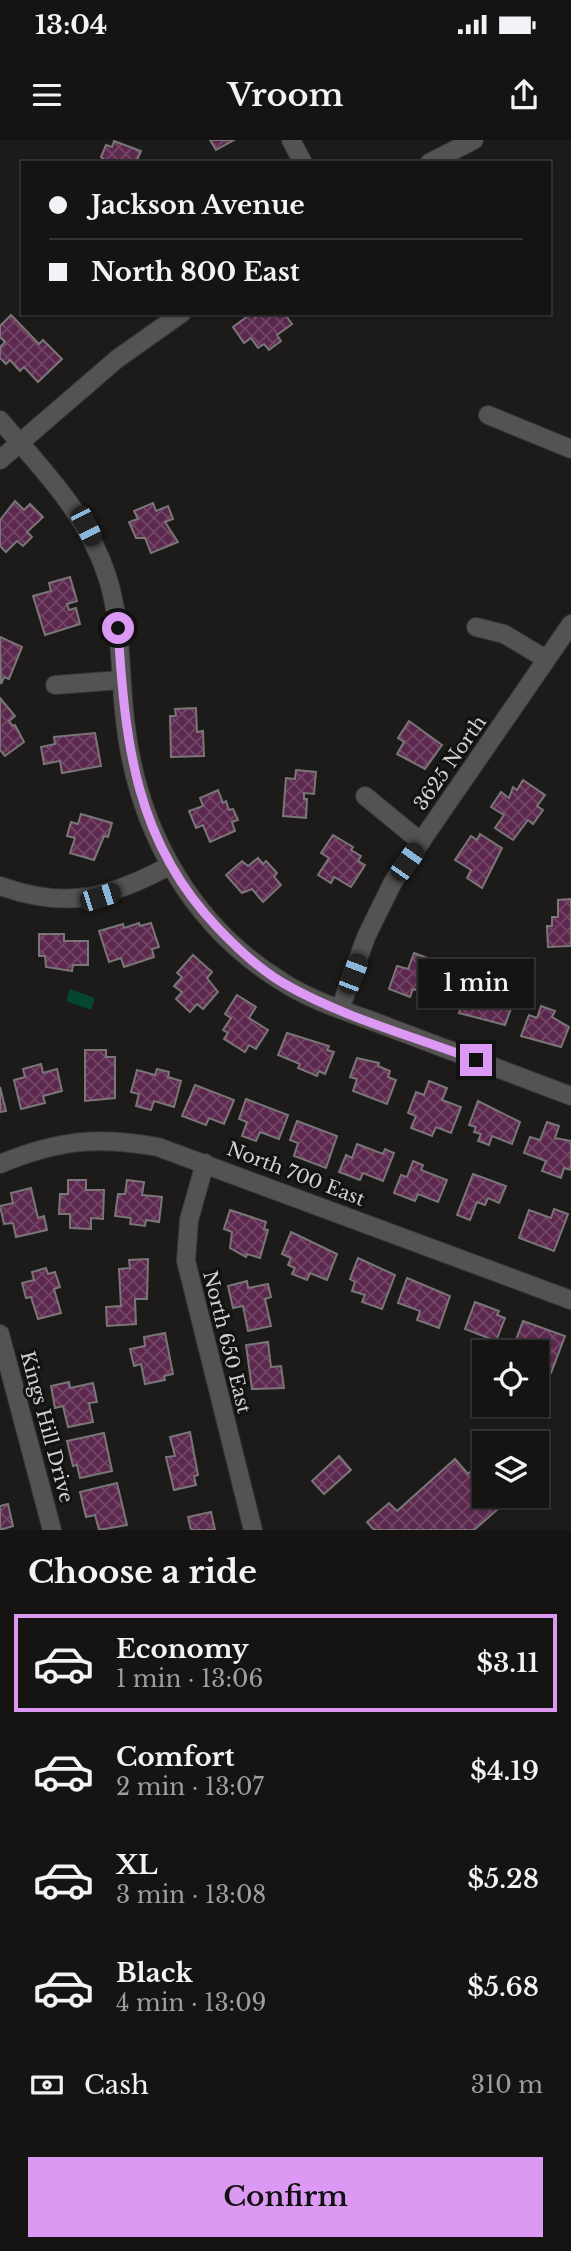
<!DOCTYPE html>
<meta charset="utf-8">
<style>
body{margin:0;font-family:"Libre Baskerville",serif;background:#222121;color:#f1f3f6;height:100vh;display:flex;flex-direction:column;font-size:26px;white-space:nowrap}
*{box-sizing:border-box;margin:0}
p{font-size:23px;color:#9d9ea0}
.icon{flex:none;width:38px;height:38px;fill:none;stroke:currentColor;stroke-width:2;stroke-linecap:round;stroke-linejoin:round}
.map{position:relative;height:1390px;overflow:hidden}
.details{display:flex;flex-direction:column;background:#151413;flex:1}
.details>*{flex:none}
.guide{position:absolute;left:21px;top:21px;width:530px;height:154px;border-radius:0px;box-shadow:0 2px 5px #0004,0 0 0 2px #343333;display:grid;align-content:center;height:154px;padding:0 28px;background:#151413}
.tools{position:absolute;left:472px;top:1200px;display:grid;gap:14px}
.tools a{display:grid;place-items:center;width:77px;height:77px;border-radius:0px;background:#151413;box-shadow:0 2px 5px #0004,0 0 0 2px #343333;font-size:35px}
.end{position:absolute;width:32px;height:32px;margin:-16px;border:9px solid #dc99f4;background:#111;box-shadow:0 0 0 4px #111}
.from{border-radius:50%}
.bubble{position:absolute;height:49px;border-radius:0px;background:#151413;box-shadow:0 2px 5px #0004,0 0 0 2px #343333;font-size:23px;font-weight:600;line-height:49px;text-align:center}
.car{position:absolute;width:21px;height:42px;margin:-21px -10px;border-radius:9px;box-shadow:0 0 5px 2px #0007;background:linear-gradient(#222 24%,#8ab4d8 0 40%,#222 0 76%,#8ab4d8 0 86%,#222 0)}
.guide b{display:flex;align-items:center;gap:24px;height:66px;font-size:26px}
.guide b+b{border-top:2px solid #343333}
.guide i{width:18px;height:18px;background:#f1f3f6}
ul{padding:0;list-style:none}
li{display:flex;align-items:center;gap:21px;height:98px;margin:0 14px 10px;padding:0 14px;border:4px solid transparent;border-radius:0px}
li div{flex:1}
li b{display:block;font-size:26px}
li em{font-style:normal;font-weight:600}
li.current{border-color:#dc99f4}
li>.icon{width:63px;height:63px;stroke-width:1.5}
h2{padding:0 28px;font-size:32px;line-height:84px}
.pay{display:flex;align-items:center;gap:18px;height:77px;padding:0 28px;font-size:26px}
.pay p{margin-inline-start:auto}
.primary-button{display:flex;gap:14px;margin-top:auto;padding:14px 28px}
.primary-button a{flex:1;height:80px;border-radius:0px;background:#dc99f4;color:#111;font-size:28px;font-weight:600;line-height:80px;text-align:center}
.status{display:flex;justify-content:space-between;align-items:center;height:49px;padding:0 35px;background:#151413;direction:ltr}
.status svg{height:19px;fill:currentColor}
header{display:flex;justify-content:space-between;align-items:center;height:91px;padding:0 28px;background:#151413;font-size:32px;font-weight:600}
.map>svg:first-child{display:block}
.park{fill:#034631}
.building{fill:url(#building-cross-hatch);stroke:#797678;stroke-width:2}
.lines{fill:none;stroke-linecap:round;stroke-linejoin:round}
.minor-casing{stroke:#383736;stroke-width:20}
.minor{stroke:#555351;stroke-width:18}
.route{stroke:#dc99f4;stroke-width:9}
.labels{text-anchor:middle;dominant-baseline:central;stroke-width:6;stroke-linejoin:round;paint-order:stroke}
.street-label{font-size:19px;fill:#d2d1d0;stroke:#131210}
</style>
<div class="status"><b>13:04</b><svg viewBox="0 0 49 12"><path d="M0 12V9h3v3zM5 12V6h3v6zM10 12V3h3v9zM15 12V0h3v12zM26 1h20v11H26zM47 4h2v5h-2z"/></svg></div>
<header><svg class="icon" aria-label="menu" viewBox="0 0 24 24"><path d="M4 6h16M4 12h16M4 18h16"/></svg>Vroom<svg class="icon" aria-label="share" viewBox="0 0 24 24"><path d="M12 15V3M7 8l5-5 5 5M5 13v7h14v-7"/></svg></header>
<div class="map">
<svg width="571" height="1390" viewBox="0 0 571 1390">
<defs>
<pattern id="building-cross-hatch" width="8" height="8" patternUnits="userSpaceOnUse" patternTransform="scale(1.75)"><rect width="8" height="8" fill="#5d284d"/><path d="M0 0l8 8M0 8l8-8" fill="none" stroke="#734666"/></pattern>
</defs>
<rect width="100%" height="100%" fill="#1c1b19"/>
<polygon class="park" points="70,849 95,858 91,870 66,861"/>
<g class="building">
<polygon points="210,0 234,0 216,10"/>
<polygon points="114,1 141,11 137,20 145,23 107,22 101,17 106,5 112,7"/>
<polygon points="252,173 255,177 260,173 284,173 292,184 277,195 281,201 269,210 264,204 258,208 251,198 244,203 233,187"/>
<polygon points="11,175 39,204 43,200 62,219 38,242 24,227 20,231 10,220 6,224 0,218 0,207 5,202 0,197 0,186"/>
<polygon points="15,361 24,370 30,364 43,377 27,392 32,397 23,406 17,401 6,412 0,406 0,380"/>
<polygon points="153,363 156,371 168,366 173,379 165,382 178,402 151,413 145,398 136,398 129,382 138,379 134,371"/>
<polygon points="70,437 77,461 67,464 69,470 76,468 80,484 45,495 33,456 51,451 49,443"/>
<polygon points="0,497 22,507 9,539 4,537 1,544"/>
<polygon points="0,558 15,576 9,581 13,586 15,585 24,602 5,616 0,610"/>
<polygon points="196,568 197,592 203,591 204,616 171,617 170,576 176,576 175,569"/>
<polygon points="409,581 442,605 425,629 397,614 404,602 398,598"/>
<polygon points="95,593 101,626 62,633 60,621 44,624 41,607 55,604 54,597"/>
<polygon points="296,630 316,632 314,654 304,653 304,659 307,659 306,678 283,676 286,638 295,639"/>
<polygon points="523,640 545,655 537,666 543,670 533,684 528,680 513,700 495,688 504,675 491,667 501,652 509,658 513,647 517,650"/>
<polygon points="218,650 223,663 226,661 229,670 233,669 238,680 232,682 235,691 210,702 203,685 196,688 189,671 203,666 200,658"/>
<polygon points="81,674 112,683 108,697 104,696 94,720 70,713 75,698 67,696 71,682 78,684"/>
<polygon points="480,694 502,708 482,748 467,738 471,730 455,720 471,696 477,700"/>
<polygon points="333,695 353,707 351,710 361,716 358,721 365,725 351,747 334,737 331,743 318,735 329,718 321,713"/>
<polygon points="258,718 263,724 266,721 277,733 274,737 281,745 263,762 252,749 242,753 226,735 242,721 248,726"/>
<polygon points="571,759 571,806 548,807 547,786 552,786 552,777 558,777 558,760"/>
<polygon points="139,783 140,786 151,783 159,807 152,809 154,817 124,827 121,818 109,822 99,791 123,784 124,788"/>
<polygon points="39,794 64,794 64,801 88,801 88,825 73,825 72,831 46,827 45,816 39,816"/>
<polygon points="414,813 438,822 433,835 443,839 436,857 413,849 410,857 389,849 397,826 408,829"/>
<polygon points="193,815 212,832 207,838 218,852 203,869 197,864 190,872 176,859 182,852 174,846 182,837 177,833"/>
<polygon points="468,847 513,863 505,885 459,873"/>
<polygon points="237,855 256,867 249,878 268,890 256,909 249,905 245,912 224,899 228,893 223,890 231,878 225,874"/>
<polygon points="541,866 555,871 552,877 569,887 561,907 521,896 529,875 537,878"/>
<polygon points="287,893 329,906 327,910 334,912 325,934 319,931 317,936 298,928 300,924 278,915"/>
<polygon points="85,910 106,910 106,917 115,917 115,958 85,961"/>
<polygon points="357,918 379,923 378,926 390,931 388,937 396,940 387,964 353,951 357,939 350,937"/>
<polygon points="41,924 43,933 57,929 62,951 43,956 45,963 21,969 14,940 25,937 23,929"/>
<polygon points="157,929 169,932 168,937 181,941 174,967 154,961 151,970 136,966 139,954 131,952 137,930 155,935"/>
<polygon points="429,941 447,948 442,960 461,967 451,993 436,987 432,996 411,988 416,976 408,973 416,952 424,955"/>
<polygon points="195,945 234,960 224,984 209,978 206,985 182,976"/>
<polygon points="0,947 6,971 0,972"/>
<polygon points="246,959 288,975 279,999 260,992 256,1001 242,996 247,982 239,979"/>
<polygon points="478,961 520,982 512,1004 492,996 489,1005 478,1001 481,994 474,992 476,987 469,985"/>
<polygon points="297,981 337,996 326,1028 294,1016 298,1003 290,1000"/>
<polygon points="547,982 559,986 555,998 571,1001 571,1030 564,1028 561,1038 542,1031 546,1021 524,1013 530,997 540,1000"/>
<polygon points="357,1004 383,1014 385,1009 394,1013 383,1041 363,1033 360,1040 339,1032 346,1015 352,1018"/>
<polygon points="413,1021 423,1025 421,1030 447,1040 438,1062 418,1054 415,1061 394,1053 401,1035 407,1037"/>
<polygon points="473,1034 506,1046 499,1063 488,1058 485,1065 477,1062 470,1080 457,1075"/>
<polygon points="68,1040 86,1040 86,1050 104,1050 103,1079 91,1078 91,1089 70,1088 70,1074 59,1074 60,1054 68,1054"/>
<polygon points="127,1040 144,1042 142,1055 162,1057 159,1082 146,1080 145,1086 130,1084 131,1078 115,1076 118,1054 125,1054"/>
<polygon points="31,1048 38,1078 44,1076 47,1090 16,1097 13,1083 4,1084 0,1066 13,1063 11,1053"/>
<polygon points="554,1069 568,1074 554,1111 519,1098 529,1070 551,1078"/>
<polygon points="230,1070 266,1082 264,1089 268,1090 260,1118 247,1114 246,1117 230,1108 232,1092 224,1089"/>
<polygon points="291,1092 337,1114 327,1140 310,1133 307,1140 292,1134 295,1128 288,1125 291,1118 282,1114"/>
<polygon points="358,1118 395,1135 382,1169 362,1162 365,1155 352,1151 355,1142 350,1139"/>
<polygon points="148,1119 147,1159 135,1159 136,1184 107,1186 106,1167 121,1166 119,1129 130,1128 129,1120"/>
<polygon points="46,1128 48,1134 55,1132 60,1147 54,1149 61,1173 38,1179 31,1157 26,1158 22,1143 34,1140 32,1132"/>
<polygon points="407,1138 450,1156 439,1188 417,1180 420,1171 398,1163"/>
<polygon points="247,1141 248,1148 268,1144 271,1157 265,1159 271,1186 248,1191 243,1166 233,1168 228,1146"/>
<polygon points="475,1162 499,1171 497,1175 505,1178 496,1201 465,1189"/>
<polygon points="523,1181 565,1196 551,1233 538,1228 541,1219 537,1218 537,1213 513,1208"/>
<polygon points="165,1193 173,1234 164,1236 165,1240 145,1244 141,1224 134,1226 130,1209 145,1206 144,1197"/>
<polygon points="268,1202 271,1227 281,1226 284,1248 252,1249 246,1205"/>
<polygon points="69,1242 70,1248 93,1243 97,1262 89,1263 93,1282 68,1287 63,1266 55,1268 51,1246"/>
<polygon points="190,1292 198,1335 194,1336 196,1345 174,1350 166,1317 175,1316 170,1297"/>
<polygon points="104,1293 112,1331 80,1338 77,1325 73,1326 67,1301"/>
<polygon points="339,1316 351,1330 324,1354 312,1341"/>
<polygon points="455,1319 468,1334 474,1328 478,1333 481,1331 485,1335 485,1356 498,1369 474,1390 374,1390 367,1382 389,1363 397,1371"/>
<polygon points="117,1343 127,1385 99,1390 95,1375 86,1377 80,1352"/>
<polygon points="8,1364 13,1386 0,1390 0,1366"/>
<polygon points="211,1372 215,1390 191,1390 188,1377"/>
</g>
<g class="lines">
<g class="minor-casing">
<g id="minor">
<polyline points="291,0 303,23"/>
<polyline points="429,23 474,0"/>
<polyline points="488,275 571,309"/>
<path d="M0,280c42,49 87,94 107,156 16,49 12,101 19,152 13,103 65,197 155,253 32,21 71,32 107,46 61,23 122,46 183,69"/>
<polyline points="0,320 117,219 182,173"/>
<polyline points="476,487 504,494 546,519"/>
<polyline points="55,545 121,540"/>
<polyline points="365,656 421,702"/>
<path d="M0,746c66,24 109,12 169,-20"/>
<polyline points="340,869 366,797 393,742 571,484"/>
<polyline points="205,1023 189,1080 186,1121 253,1390"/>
<path d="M0,1024c58,-24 97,-28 158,-17l413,153"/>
<polyline points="0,1194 52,1390"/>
</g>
</g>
<use href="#minor" class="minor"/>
</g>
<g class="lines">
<path class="route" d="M118,488c7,114 17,214 100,300 19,20 41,41 65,55 59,34 129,53 193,77"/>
</g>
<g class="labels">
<g class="street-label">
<text transform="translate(450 623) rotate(-55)">3625 North</text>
<text transform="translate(296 1034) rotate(21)">North 700 East</text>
<text transform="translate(227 1202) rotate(76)">North 650 East</text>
<text transform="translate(47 1287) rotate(75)">Kings Hill Drive</text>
</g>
</g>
</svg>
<div class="tools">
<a><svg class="icon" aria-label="locate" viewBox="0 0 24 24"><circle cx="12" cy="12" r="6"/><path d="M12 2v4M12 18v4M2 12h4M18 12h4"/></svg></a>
<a><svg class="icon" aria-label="layers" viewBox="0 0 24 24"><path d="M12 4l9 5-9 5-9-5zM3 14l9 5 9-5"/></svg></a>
</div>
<i class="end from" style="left:118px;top:488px"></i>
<i class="end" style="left:476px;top:920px"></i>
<div class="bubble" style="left:418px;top:819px;width:116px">1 min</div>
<i class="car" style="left:86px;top:386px;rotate:153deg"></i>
<i class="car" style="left:407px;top:722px;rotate:35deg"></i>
<i class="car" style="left:100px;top:757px;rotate:72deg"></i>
<i class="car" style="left:353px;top:834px;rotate:21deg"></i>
<div class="guide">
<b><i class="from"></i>Jackson Avenue</b>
<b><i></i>North 800 East</b>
</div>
</div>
<section class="details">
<h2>Choose a ride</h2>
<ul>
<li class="current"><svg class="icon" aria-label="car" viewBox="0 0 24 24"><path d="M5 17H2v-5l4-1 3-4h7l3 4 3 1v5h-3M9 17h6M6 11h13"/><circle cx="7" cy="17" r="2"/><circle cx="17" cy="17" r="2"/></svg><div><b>Economy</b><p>1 min · 13:06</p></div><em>$3.11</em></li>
<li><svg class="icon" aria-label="car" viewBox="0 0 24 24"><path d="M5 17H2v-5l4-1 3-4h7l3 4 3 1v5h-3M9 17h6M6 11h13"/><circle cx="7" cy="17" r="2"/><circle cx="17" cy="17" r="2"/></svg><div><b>Comfort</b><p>2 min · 13:07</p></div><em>$4.19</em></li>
<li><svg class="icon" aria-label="car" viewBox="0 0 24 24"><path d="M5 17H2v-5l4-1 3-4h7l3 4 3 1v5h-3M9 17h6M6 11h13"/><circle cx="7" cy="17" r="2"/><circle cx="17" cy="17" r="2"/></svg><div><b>XL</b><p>3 min · 13:08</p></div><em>$5.28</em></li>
<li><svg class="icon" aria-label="car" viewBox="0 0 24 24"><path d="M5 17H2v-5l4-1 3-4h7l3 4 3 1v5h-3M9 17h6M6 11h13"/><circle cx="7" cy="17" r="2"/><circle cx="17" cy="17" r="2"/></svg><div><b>Black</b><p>4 min · 13:09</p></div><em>$5.68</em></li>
</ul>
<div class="pay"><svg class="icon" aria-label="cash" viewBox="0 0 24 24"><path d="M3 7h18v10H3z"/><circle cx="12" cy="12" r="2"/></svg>Cash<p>310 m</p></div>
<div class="primary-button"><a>Confirm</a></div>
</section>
